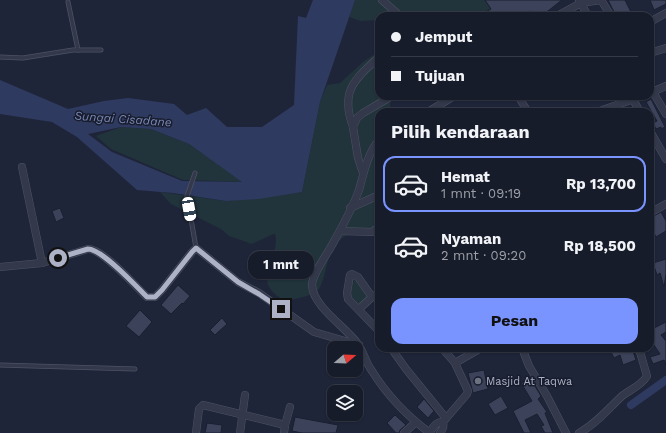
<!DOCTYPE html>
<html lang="id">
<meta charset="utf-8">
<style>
body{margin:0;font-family:"Work Sans",sans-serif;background:#202533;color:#f1f3f6;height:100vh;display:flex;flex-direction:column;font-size:15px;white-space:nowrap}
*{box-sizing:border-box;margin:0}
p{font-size:13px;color:#9ea1a9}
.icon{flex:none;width:22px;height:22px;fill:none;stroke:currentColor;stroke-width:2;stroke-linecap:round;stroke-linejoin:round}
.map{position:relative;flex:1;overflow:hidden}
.drawer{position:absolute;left:375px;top:108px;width:279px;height:244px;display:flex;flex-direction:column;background:#171c2b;border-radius:12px;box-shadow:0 1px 3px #0004,0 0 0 1px #363a47}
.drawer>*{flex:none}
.guide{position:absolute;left:375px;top:12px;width:279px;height:88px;border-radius:12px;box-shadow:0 1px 3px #0004,0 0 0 1px #363a47;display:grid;align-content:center;height:88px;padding:0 16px;background:#171c2b}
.needle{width:26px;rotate:71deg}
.buttons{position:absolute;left:327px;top:341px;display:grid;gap:8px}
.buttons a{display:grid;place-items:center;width:36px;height:36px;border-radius:8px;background:#171c2b;box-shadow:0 1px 3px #0004,0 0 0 1px #363a47;font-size:20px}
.end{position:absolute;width:18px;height:18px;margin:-9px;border:5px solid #adb2c6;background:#111;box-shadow:0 0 0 2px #111}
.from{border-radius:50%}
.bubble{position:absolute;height:28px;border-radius:12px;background:#171c2b;box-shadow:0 1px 3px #0004,0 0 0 1px #363a47;font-size:13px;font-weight:700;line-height:28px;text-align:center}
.car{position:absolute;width:12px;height:24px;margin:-12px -6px;border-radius:5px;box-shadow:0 0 3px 1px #0007;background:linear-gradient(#fff 24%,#345 0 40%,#fff 0 76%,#345 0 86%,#fff 0)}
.guide b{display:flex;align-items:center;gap:14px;height:38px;font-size:15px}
.guide b+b{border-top:1px solid #363a47}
.guide i{width:10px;height:10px;background:#f1f3f6}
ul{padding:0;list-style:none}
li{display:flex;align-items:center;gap:12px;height:56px;margin:0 8px 6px;padding:0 8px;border:2px solid transparent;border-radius:12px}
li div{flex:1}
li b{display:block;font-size:15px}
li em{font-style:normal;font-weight:700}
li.on{border-color:#7993ff}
li>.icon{width:36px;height:36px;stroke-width:1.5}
h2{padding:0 16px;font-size:18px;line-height:48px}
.action{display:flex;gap:8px;margin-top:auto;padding:8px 16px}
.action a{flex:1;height:46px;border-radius:12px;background:#7993ff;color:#111;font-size:16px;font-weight:700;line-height:46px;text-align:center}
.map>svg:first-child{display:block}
.green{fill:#21333b}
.water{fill:#2f3a60;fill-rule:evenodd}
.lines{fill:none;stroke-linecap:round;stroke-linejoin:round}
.canal{stroke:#2f3a60;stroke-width:8}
.building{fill:#3b4259;stroke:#1a1f30}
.lane-casing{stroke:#4d5264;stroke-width:5}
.street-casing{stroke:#4d5264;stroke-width:8}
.lane{stroke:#33384a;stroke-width:3.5}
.street{stroke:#33384a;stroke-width:7}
.route{stroke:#adb2c6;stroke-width:5}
.worship-dot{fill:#6b7280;stroke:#181d2e;stroke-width:1.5}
.labels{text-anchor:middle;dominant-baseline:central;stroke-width:3;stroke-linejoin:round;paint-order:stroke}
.poi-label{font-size:11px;fill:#adb2c6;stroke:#181d2e;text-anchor:start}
.water-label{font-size:12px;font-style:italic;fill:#7a88b5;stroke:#181d2e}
</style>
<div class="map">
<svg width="666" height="433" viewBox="0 0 666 433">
<rect width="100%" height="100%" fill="#1f2539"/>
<g class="green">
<polygon points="355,0 505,0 497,8 475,16 379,16 379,20 361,21 349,17"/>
<path d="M379,51v45h13l-2,8v8h-11v115c-11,6 -9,3 -20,3 -7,1 -16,7 -21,12 -12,13 -11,31 -18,45 -4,9 -28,14 -37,12 -6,-2 -12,-8 -15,-14 -5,-18 12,-33 7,-51l-4,1 -19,9 -23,-8 -8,-7 -50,-25 -11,-12 66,9 76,-9 18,-90 7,-17 13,-2 23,-21z"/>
<polygon points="121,127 151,129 189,144 243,182 183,180 111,149 96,136"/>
<polygon points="354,279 356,279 368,296 363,303 358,304 350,295"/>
</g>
<path class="water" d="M313,0h42l-35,102 -18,90 -43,7 -33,2 -53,-8 -36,-3 -60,-53 -25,-15 -52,-8v-34l68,29 36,-8 24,-3 46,6 13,11 19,-7 21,19h35l32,-22 4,-89 8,2zM121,127l30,2 38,15 53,38 -60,-1 -70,-29 -24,-18z"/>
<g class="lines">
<polyline class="canal" points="631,405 666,380"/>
</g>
<g class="building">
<polygon points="485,0 562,0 548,11 535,16 533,16 530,11 522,16 478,16 491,9"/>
<polygon points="608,0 625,0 632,14 628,16 616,16"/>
<polygon points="650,0 666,0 666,4 654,10"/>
<polygon points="651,99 665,127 661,129 661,127 656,129 653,123 657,121 646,102"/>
<polygon points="60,208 64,218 56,222 52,211"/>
<polygon points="661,212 666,221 666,231 656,237 650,225 650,218"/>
<polygon points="666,259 666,274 664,287 660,273 657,275 653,263"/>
<polygon points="178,285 190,296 183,304 182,303 171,314 161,305"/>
<polygon points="140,310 152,322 139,337 126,326"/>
<polygon points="222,318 227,324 215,335 210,330"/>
<polygon points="666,322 666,332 661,335 666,341 666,364 664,360 653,364 650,357 660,354 650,339 650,330"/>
<polygon points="609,348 632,348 636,360 623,365 620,355 614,358"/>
<polygon points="484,370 488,389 473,393 468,373"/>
<polygon points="530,378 541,396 538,399 547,412 545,413 553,433 545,433 541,426 544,425 537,414 525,420 531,433 524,433 513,411 532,401 521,383"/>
<polygon points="501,396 508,408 495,415 488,404"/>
<polygon points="424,399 434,411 428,418 417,407"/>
<polygon points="395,415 406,425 400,430 399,433 396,433 387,423"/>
<polygon points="295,417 338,425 336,433 302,433 292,431"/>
<polygon points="207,423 222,425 221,433 205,433"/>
</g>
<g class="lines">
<g class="lane-casing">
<g id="lane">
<polyline points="68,2 78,50"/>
<polyline points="0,57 23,58 73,50 101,50"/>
<polyline points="195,173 187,196 196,248"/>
<polyline points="0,365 135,369"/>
</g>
</g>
<g class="street-casing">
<g id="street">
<polyline points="382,0 400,16"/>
<polyline points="579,0 588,16"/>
<polyline points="601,0 611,16"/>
<polyline points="557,16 581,3 601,0"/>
<polyline points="650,22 666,13"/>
<polyline points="650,53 666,48"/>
<polyline points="650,87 666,114"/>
<polyline points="650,93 666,86"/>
<polyline points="518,96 528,112"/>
<polyline points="631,96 640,112"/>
<polyline points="428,112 454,96"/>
<polyline points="597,112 642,96"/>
<path d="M353,127c-13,-36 1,-47 26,-70"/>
<polyline points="650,131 666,159"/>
<path d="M379,140c-12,14 -15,33 -20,50 -6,17 -18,39 -27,55 -5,9 -20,30 -20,40 1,22 34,42 46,59 6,9 8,19 14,27 15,24 35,45 58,62"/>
<polyline points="22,167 42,263"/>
<polyline points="363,173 358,158 353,127 357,118 363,113 392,96"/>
<polyline points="350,208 379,195"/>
<polyline points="650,213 666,204"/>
<polyline points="340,231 372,232 379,227"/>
<path d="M0,267l42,-4 46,-14c14,-1 47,37 59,48h8l7,-7 30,-38 4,-4 42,34 21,11 55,39 45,13"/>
<polyline points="372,297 379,293"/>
<polyline points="359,309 372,297 358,277 352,274 350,275 347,293 348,299 379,331"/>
<polyline points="391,348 406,369 445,417"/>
<polyline points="442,348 455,363 468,391 467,394 443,422"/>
<polyline points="522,348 529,366 547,396 566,433"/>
<polyline points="455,363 481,348"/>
<polyline points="285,425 290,407"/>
<polyline points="196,433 199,409 203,405 285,425 284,433"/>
<polyline points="240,433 245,395"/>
<polyline points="404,433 416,422"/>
<path d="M429,433c4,-5 7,-12 14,-11 1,5 0,7 -3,11"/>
<path d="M579,433c17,-9 29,-24 43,-37 9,-7 19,-10 25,-20l-7,-24 -3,-4"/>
</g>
</g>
<use href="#lane" class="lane"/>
<use href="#street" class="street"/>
</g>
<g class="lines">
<path class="route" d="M58,258l30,-9c14,0 47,36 59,48h8l7,-7 30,-38 4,-4 42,34 21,12 22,15"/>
</g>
<circle class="worship-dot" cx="478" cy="381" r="4"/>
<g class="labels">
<g class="poi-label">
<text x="486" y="381">Masjid At Taqwa</text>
</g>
<g class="water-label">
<text transform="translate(123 119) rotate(4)">Sungai Cisadane</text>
</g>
</g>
</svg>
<div class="buttons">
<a><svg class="needle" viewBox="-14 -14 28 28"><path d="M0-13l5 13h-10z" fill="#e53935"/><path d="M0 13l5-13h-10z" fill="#9ea1a9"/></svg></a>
<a><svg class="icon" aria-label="layers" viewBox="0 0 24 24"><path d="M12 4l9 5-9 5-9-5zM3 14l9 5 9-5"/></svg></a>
</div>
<i class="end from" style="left:58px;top:258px"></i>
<i class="end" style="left:281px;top:309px"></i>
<div class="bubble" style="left:248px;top:251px;width:66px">1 mnt</div>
<i class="car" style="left:189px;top:209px;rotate:170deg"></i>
<div class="guide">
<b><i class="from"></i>Jemput</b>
<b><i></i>Tujuan</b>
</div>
<section class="drawer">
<h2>Pilih kendaraan</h2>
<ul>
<li class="on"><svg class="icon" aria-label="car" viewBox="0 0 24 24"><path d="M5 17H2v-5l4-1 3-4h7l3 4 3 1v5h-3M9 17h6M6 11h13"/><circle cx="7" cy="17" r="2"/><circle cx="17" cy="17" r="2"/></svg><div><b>Hemat</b><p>1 mnt · 09:19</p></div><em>Rp 13,700</em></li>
<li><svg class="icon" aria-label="car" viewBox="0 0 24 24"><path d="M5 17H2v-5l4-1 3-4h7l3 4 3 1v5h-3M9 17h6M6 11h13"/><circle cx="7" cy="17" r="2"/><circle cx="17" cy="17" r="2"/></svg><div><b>Nyaman</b><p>2 mnt · 09:20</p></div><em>Rp 18,500</em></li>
</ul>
<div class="action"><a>Pesan</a></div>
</section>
</div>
